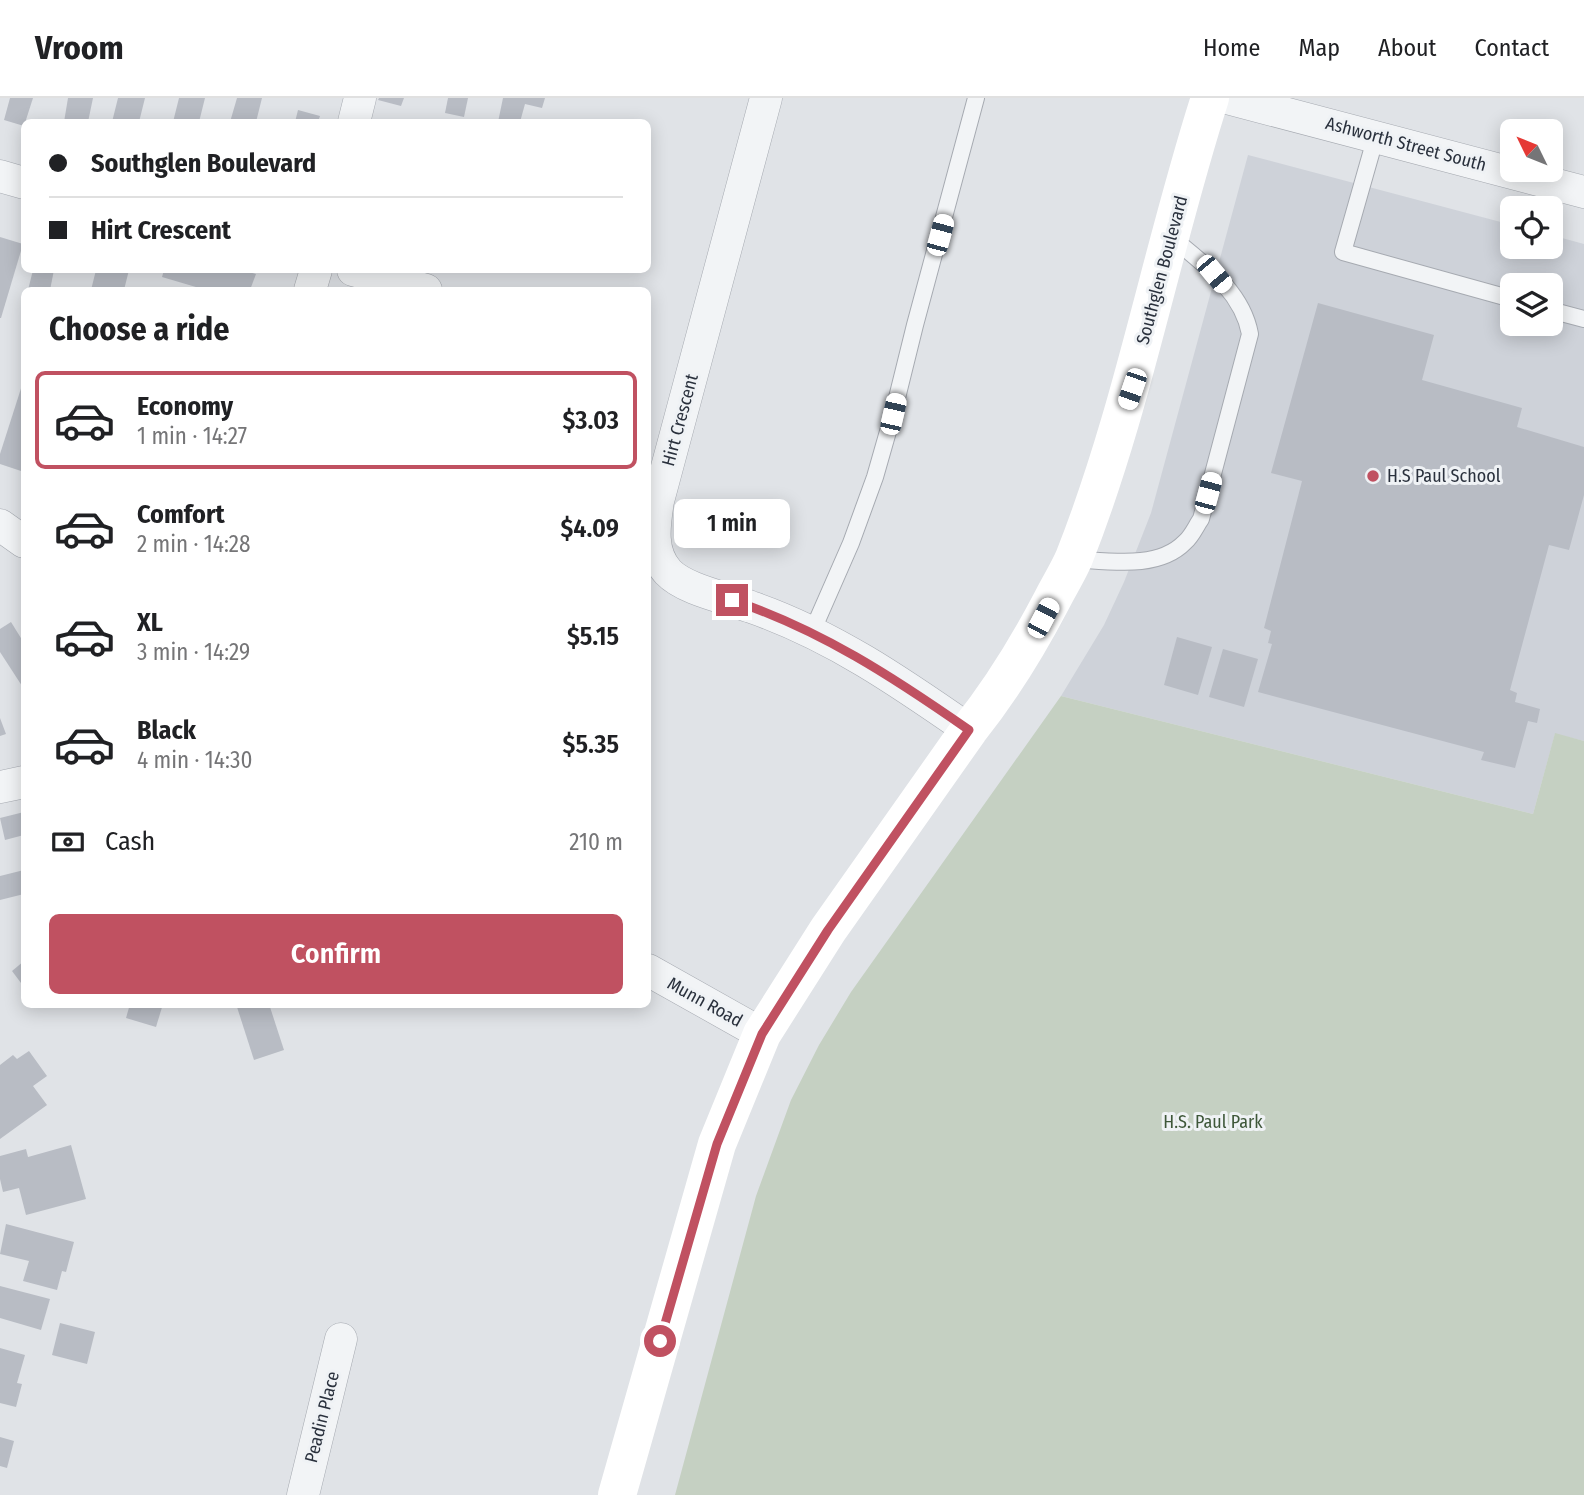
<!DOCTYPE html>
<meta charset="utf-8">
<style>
body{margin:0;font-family:"Fira Sans Condensed",sans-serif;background:#f6f6f6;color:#202124;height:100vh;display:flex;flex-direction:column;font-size:26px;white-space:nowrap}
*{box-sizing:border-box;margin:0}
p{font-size:23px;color:#757577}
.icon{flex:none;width:38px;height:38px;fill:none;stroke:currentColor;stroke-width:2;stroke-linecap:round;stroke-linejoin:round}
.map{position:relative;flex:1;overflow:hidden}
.side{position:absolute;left:21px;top:189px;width:630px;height:721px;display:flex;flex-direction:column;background:#fff;border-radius:10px;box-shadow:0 4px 18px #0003}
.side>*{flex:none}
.guide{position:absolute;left:21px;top:21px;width:630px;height:154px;border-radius:10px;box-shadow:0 4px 18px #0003;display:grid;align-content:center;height:154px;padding:0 28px;background:#fff}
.needle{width:46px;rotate:313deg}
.buttons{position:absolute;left:1500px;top:21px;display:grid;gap:14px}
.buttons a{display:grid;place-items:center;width:63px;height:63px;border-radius:10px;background:#fff;box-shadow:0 4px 18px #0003;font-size:35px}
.end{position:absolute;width:32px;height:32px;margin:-16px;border:9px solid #c05161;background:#fff;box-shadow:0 0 0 4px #fff}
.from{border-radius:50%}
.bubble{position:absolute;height:49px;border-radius:10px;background:#fff;box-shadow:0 4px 18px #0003;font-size:23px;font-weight:600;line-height:49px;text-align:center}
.car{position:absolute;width:21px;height:42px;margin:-21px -10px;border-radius:9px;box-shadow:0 0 5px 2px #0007;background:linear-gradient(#fff 24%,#345 0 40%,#fff 0 76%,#345 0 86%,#fff 0)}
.guide b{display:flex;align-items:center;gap:24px;height:66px;font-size:26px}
.guide b+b{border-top:2px solid #e0e0e0}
.guide i{width:18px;height:18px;background:#202124}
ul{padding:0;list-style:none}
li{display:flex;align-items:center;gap:21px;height:98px;margin:0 14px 10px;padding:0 14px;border:4px solid transparent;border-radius:10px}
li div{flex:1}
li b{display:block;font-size:26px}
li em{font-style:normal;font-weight:600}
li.selected{border-color:#c05161}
li>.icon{width:63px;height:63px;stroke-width:1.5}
h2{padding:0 28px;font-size:32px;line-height:84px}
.pay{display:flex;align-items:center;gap:18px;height:77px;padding:0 28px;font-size:26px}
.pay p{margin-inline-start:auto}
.cta{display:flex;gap:14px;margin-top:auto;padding:14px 28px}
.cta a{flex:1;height:80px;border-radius:10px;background:#c05161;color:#fff;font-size:28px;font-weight:600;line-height:80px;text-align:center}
header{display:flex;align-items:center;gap:42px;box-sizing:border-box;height:98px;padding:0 35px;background:#fff;border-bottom:2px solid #e0e0e0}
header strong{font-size:33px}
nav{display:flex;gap:38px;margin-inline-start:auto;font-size:24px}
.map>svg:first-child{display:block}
.built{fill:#ced2d9;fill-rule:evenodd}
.green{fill:#c5d0c2}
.building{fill:#b8bcc4}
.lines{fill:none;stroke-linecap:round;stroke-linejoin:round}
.lane-casing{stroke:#a6aab1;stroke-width:18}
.street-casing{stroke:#a6aab1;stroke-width:33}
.lane{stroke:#f2f4f6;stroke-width:16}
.street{stroke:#f2f4f6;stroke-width:32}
.secondary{stroke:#fff;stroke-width:38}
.route{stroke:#c05161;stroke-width:9}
.poi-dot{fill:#c05161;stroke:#eff2f5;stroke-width:2.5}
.labels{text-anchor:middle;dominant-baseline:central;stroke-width:6;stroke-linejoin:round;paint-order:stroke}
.street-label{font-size:18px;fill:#2a313d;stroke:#eff2f5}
.poi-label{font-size:18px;fill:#2a313d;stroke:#eff2f5;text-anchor:start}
.park-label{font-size:18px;fill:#3e5739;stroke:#eff2f5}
</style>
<header>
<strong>Vroom</strong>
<nav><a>Home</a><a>Map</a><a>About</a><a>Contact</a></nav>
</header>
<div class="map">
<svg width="1584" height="1397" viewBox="0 0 1584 1397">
<rect width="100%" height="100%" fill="#e0e3e7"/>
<path class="built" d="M1248,57l264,70v22h38l1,-12 33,9v497l-29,-7 -22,80 -472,-118 43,-71 20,-43 27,-69zM1512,187h38v39h-38z"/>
<polygon class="green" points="1061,598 1533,716 1555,635 1584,643 1584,1397 675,1397 756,1098 791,1002 819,947 851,894"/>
<g class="building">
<polygon points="10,0 33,0 24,28 4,22"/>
<polygon points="68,0 93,0 88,24 64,24"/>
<polygon points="118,0 145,0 139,24 112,24"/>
<polygon points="179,0 205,0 199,24 173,24"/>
<polygon points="237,0 262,0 256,24 230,24"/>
<polygon points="379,0 404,0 401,8 378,2"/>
<polygon points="448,0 468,0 464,19 445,15"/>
<polygon points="503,0 545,0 542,10 525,6 520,24 498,24"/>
<polygon points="298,12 320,18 318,24 295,24"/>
<polygon points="0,139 23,146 1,220 0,220"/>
<polygon points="33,172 54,172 50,192 28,192"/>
<polygon points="96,172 129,172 124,192 91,192"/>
<polygon points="164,172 242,172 256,176 250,192 206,192 162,179"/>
<polygon points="1318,205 1434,237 1422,282 1522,310 1517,329 1584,349 1584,397 1569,452 1549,447 1510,592 1517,595 1515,604 1540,611 1537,625 1528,623 1515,670 1481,662 1484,654 1258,594 1272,546 1268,545 1271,533 1264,530 1302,383 1271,375"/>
<polygon points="24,281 24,374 0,366 0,356"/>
<polygon points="11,524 24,545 24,591 0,554 0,531"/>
<polygon points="1177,539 1212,549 1198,597 1164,587"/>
<polygon points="1223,551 1258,561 1244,609 1209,599"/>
<polygon points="0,620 6,636 0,638"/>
<polygon points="24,714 24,737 5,742 0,720"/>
<polygon points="24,772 24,796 0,802 0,778"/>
<polygon points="24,863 24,889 12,873"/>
<polygon points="130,906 163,906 156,929 126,920"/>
<polygon points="236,906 269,906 284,952 254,962"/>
<polygon points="29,953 47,978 33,988 47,1007 0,1041 0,967 13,957 17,961"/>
<polygon points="71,1047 86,1101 26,1117 19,1090 3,1094 0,1081 0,1058 26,1051 28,1059"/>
<polygon points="6,1126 74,1144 66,1174 62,1173 57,1192 23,1183 29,1163 0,1156"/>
<polygon points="0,1188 50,1201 41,1232 0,1220"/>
<polygon points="60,1225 95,1234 87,1266 52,1257"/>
<polygon points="0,1250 25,1257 17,1285 22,1286 16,1309 0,1305"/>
<polygon points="0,1339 14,1343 7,1370 0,1368"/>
</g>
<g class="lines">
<g class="lane-casing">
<g id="lane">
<polyline points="1376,38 1343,154 1512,201"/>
<polyline points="1550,212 1584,221"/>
<path d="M1073,461c36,2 85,11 112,-17 7,-6 11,-16 16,-23l49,-185c-8,-44 -48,-71 -80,-98"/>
<polyline points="812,534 851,445 875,379 893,316 915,227 976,0"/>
</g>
</g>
<g class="street-casing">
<g id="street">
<path d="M766,0l-108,403c-4,25 -8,51 10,71 17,18 60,26 83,35 81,28 149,75 218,123"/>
<polyline points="1227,0 1584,94"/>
<polyline points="354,24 360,0"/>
<polyline points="0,78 24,85"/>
<polyline points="353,172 426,192"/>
<polyline points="310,192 316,172"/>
<polyline points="0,427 24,444"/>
<polyline points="0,689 24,684"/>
<polyline points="648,872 762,936"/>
<polyline points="303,1397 341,1241"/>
</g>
</g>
<use href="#lane" class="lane"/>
<use href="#street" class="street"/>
<path class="secondary" d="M617,1397l100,-351 45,-110 66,-104 141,-200c32,-40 59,-84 83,-130 7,-14 16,-28 22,-42 59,-149 87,-308 136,-460"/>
</g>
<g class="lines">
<path class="route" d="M660,1243l57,-197 45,-110 66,-104 141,-200c-76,-53 -148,-100 -237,-130"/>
</g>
<circle class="poi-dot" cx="1373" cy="378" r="7"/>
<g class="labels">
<g class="street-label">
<text transform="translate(1406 46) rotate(15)">Ashworth Street South</text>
<text transform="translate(1162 172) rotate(-75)">Southglen Boulevard</text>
<text transform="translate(680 322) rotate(-75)">Hirt Crescent</text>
<text transform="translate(705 904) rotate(29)">Munn Road</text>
<text transform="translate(322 1319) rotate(-76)">Peadin Place</text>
</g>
<g class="poi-label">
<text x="1387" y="378">H.S Paul School</text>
</g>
<g class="park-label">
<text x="1213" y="1024">H.S. Paul Park</text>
</g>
</g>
</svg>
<div class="buttons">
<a><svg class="needle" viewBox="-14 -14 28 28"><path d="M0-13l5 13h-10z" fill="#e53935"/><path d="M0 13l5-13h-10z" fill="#757577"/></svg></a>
<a><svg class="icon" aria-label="locate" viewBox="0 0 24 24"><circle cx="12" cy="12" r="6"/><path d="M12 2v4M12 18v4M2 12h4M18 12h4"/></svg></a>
<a><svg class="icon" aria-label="layers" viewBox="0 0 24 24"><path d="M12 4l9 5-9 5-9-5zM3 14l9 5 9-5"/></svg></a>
</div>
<i class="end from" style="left:660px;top:1243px"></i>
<i class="end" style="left:732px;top:502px"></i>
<div class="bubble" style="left:674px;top:401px;width:116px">1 min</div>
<i class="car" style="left:940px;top:137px;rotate:15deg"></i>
<i class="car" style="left:1214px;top:176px;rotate:140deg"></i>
<i class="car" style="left:1132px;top:291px;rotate:199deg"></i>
<i class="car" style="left:893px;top:316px;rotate:13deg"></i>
<i class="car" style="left:1208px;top:395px;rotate:15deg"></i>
<i class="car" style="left:1043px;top:520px;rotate:28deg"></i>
<div class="guide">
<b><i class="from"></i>Southglen Boulevard</b>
<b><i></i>Hirt Crescent</b>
</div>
<section class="side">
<h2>Choose a ride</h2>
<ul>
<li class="selected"><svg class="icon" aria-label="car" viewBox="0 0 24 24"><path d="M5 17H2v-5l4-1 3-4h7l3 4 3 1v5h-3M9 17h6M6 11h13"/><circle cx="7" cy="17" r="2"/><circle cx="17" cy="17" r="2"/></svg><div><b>Economy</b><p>1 min · 14:27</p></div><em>$3.03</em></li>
<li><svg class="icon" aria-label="car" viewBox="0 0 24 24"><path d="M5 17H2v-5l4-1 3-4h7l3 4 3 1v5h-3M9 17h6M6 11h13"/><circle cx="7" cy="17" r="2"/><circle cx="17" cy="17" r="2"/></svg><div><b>Comfort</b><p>2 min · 14:28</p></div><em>$4.09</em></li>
<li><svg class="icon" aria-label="car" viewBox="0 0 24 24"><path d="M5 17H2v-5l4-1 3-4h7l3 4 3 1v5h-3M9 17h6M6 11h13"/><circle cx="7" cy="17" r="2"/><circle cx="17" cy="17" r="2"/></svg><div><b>XL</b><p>3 min · 14:29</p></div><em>$5.15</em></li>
<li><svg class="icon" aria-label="car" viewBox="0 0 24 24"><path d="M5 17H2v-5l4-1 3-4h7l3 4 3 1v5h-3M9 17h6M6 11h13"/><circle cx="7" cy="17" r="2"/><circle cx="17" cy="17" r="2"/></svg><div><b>Black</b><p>4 min · 14:30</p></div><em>$5.35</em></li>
</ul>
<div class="pay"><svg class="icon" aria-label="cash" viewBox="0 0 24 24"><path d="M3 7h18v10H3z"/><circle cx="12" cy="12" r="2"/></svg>Cash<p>210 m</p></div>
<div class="cta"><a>Confirm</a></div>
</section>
</div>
